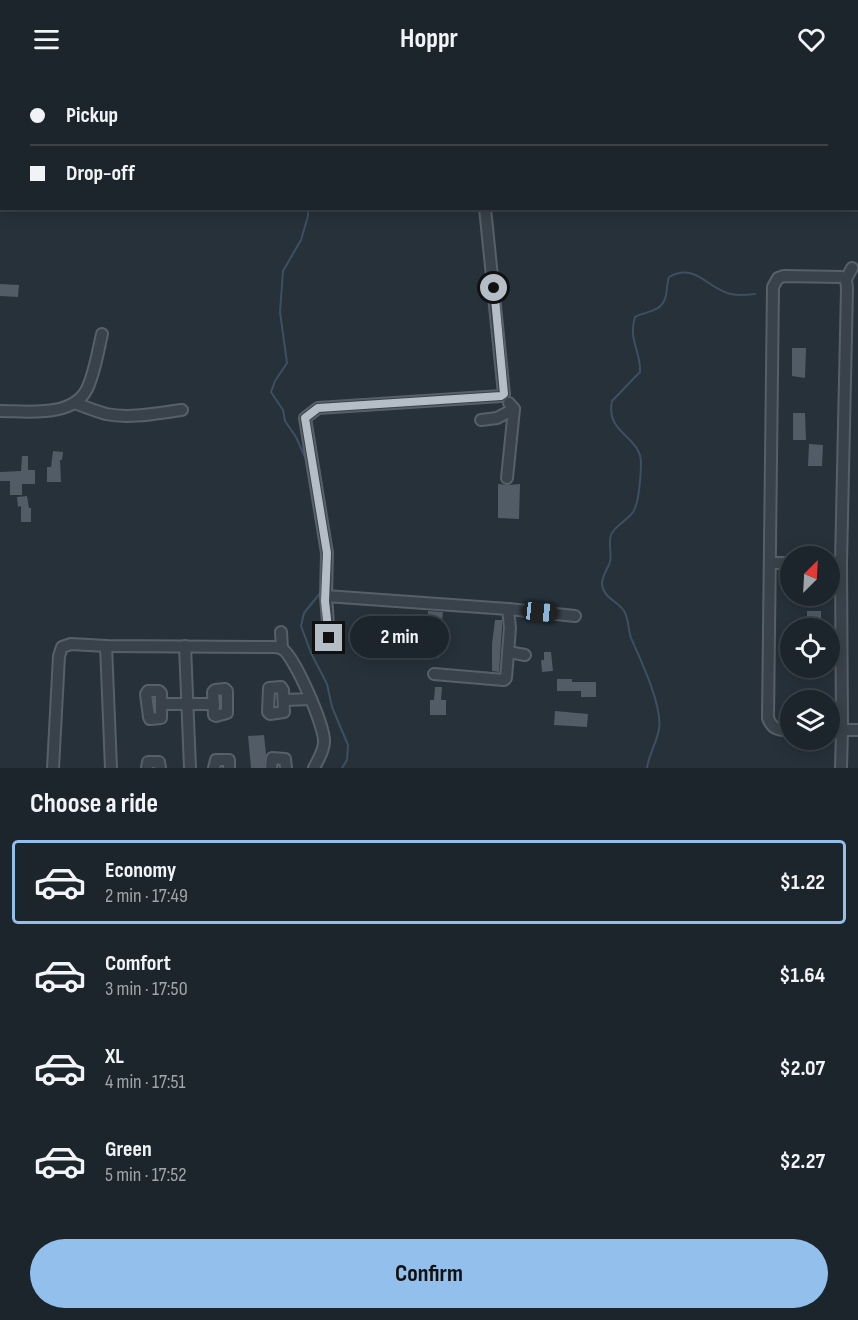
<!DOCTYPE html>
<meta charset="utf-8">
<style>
body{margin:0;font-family:"Sofia Sans Condensed",sans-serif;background:#293138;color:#f1f3f6;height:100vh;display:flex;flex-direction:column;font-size:22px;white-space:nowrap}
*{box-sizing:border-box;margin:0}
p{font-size:20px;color:#a0a5a9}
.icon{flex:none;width:33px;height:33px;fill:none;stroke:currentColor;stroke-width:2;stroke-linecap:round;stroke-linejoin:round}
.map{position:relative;height:690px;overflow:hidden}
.side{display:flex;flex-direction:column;background:#1c252c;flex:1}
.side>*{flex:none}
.banner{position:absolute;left:0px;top:0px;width:858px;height:132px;box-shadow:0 3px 15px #0003,0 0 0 2px #3a4248;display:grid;align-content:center;height:132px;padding:0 30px;background:#1c252c}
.needle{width:39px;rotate:24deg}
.tools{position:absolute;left:780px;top:468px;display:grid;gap:12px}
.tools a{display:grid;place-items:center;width:60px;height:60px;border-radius:50%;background:#1c252c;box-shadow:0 3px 15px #0003,0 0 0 2px #3a4248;font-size:30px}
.end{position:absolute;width:27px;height:27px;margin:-14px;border:8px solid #b5bdc6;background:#111;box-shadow:0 0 0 3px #111}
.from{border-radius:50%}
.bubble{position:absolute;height:42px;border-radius:21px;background:#1c252c;box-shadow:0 3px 15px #0003,0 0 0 2px #3a4248;font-size:20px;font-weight:700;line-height:42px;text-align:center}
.car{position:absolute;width:18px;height:36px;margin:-18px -9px;border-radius:8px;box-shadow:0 0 4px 2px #0007;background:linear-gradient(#222 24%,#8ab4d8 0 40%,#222 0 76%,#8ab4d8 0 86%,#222 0)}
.banner b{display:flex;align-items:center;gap:21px;height:57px;font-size:22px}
.banner b+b{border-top:2px solid #3a4248}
.banner i{width:15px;height:15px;background:#f1f3f6}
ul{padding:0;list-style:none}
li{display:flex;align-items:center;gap:18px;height:84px;margin:0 12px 9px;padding:0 18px;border:3px solid transparent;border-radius:6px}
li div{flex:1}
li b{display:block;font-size:22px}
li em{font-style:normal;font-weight:700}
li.current{border-color:#93bfec}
li>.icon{width:54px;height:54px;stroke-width:1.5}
h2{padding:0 30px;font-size:27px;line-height:72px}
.button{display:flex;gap:12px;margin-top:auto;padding:12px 30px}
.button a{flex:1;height:69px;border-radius:36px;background:#93bfec;color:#111;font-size:24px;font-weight:700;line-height:69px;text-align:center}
header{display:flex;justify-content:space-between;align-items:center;height:78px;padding:0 30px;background:#1c252c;font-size:27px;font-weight:700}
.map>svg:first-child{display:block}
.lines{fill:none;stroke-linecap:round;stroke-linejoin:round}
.stream{stroke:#3d5061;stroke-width:2}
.building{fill:#515c67}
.minor-casing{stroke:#576068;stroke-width:14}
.minor{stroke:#39424a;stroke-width:10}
.route{stroke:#b5bdc6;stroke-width:8}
</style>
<header><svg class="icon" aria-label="menu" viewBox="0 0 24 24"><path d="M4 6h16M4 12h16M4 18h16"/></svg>Hoppr<svg class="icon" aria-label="heart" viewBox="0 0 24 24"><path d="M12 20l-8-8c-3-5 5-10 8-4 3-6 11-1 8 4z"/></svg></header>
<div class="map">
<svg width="858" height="690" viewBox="0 0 858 690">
<rect width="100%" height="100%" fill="#26313a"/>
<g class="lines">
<g class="stream">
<polyline points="243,0 244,2"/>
<polyline points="308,130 308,138 301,162 283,193 280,234 287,285 275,303 271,314 283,332 285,343 296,359 308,386"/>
<polyline points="321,514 304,535 301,548 311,575 327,606 332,629 348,667 347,682 342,690"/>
<path d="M647,690c2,-14 10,-26 12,-39 4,-22 -19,-71 -28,-91 -3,-8 -2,-19 -7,-27 -6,-10 -21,-13 -22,-27 0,-8 5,-14 8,-22 2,-8 -2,-19 1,-27 4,-10 16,-14 22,-23 6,-8 8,-38 8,-49 0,-27 -36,-29 -29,-62l28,-29c1,-21 -12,-32 -5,-55 9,-5 24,-5 29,-16 4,-7 2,-16 5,-24 27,-15 38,12 62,17 7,2 16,1 24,0"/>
</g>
</g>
<g class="building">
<polygon points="0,206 19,207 18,219 0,218"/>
<polygon points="792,270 806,270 805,300 792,298"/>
<polygon points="793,335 805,335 806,362 793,362"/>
<polygon points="809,366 823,367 822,388 808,388"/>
<polygon points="53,373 63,374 62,382 60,382 61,404 47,404 47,389 51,389"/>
<polygon points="22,378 28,378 28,392 35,392 35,406 22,406 22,417 10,417 10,403 0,403 0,394 21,393"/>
<polygon points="498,406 507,407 520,406 519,441 498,440"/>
<polygon points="27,418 29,430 31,430 31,444 21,444 21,428 18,429 17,419"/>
<polygon points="428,533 443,534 441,556 439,556 437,574 440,574 439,580 430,579 431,568 420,567 418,581 406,580 407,559 411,559 414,546 421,547 419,556 433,557 434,543 428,543"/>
<rect x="807" y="533" width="14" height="17"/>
<polygon points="495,542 502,542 502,550 499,594 492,593 492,566"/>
<polygon points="544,574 551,574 553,593 542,594 541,582 544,582"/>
<polygon points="557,601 572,601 572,604 596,604 596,619 581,619 581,613 557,613"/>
<polygon points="435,609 442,609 441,622 446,622 446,637 430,637 430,622 434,622"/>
<polygon points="555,633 588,636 587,649 554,647"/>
<polygon points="264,657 266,676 264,690 251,690 248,658"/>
</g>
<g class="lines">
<g class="minor-casing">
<g id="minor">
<polyline points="282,0 282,2"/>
<polyline points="470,0 470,2"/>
<polyline points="543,2 544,0"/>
<polyline points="856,105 858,105"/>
<polyline points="846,201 852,190"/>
<path d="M75,325c10,4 21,8 31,11 25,5 52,-1 76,-4"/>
<path d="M0,333c28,0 72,7 87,-22 8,-17 11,-38 15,-55"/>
<polyline points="481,342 497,340 514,331"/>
<polyline points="507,400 514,331 509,325"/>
<polyline points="770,485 790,485"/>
<polyline points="326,518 329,560"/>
<polyline points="508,531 575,538"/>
<polyline points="281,554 282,571"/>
<polyline points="106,568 111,690"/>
<polyline points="185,568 190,690"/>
<polyline points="508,574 525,577"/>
<polyline points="434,596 504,602 506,600 510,550 508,531 326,518 327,475 305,340 318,330 501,318 504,316 485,130"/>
<polygon points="281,609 283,612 284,634 270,636 268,634 269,610"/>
<polygon points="225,611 227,613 227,635 216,638 214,637 213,614 215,612"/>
<polygon points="148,613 159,613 161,615 161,640 150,641 149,639 146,616"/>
<polyline points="284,622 311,621"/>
<polyline points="162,626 214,626"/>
<path d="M790,652c-11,1 -18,-1 -22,-12l5,-431 5,-9 6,-2 57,1 5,2 1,9 -6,275 1,167 -1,38"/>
<polyline points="830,652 858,652"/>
<path d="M53,690l6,-112 3,-9 9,-3 35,2 166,1c3,0 6,0 9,1 13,6 44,79 43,94 0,9 -6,18 -10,26"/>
<polyline points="147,690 148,684 159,684 160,690"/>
<polyline points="214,690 216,682 229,682 229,690"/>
<polyline points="271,690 272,680 285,681 286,690"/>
</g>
</g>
<use href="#minor" class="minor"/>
</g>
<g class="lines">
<polyline class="route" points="329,560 325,523 327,475 305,340 318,330 501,318 504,316 494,210"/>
</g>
</svg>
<div class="tools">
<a><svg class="needle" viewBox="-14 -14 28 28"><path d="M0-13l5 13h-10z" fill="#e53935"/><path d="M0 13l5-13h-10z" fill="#a0a5a9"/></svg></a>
<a><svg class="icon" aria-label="locate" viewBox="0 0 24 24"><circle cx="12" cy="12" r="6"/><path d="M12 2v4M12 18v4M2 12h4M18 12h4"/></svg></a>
<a><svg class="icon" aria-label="layers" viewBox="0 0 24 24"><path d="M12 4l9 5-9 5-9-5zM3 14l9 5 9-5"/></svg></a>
</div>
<i class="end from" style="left:494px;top:210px"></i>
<i class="end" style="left:329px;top:560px"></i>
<div class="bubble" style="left:350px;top:538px;width:99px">2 min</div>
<i class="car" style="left:540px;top:534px;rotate:96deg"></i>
<div class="banner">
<b><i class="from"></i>Pickup</b>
<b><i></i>Drop-off</b>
</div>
</div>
<section class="side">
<h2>Choose a ride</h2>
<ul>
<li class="current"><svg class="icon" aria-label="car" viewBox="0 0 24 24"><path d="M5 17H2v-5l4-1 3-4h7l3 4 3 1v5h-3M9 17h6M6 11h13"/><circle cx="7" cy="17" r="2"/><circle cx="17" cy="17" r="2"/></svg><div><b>Economy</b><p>2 min · 17:49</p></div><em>$1.22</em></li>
<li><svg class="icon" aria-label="car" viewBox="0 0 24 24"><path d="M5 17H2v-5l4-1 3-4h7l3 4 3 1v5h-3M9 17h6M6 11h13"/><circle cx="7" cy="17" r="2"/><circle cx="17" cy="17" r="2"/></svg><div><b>Comfort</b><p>3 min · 17:50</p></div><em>$1.64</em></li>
<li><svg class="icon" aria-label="car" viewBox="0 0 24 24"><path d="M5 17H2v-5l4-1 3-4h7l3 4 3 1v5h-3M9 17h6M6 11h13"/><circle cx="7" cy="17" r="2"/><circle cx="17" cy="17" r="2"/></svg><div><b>XL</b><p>4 min · 17:51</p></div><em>$2.07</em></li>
<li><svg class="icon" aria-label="car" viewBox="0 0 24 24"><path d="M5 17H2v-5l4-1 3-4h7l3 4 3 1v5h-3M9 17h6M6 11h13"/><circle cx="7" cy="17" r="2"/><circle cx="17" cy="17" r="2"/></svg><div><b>Green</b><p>5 min · 17:52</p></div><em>$2.27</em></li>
</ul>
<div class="button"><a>Confirm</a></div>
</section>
